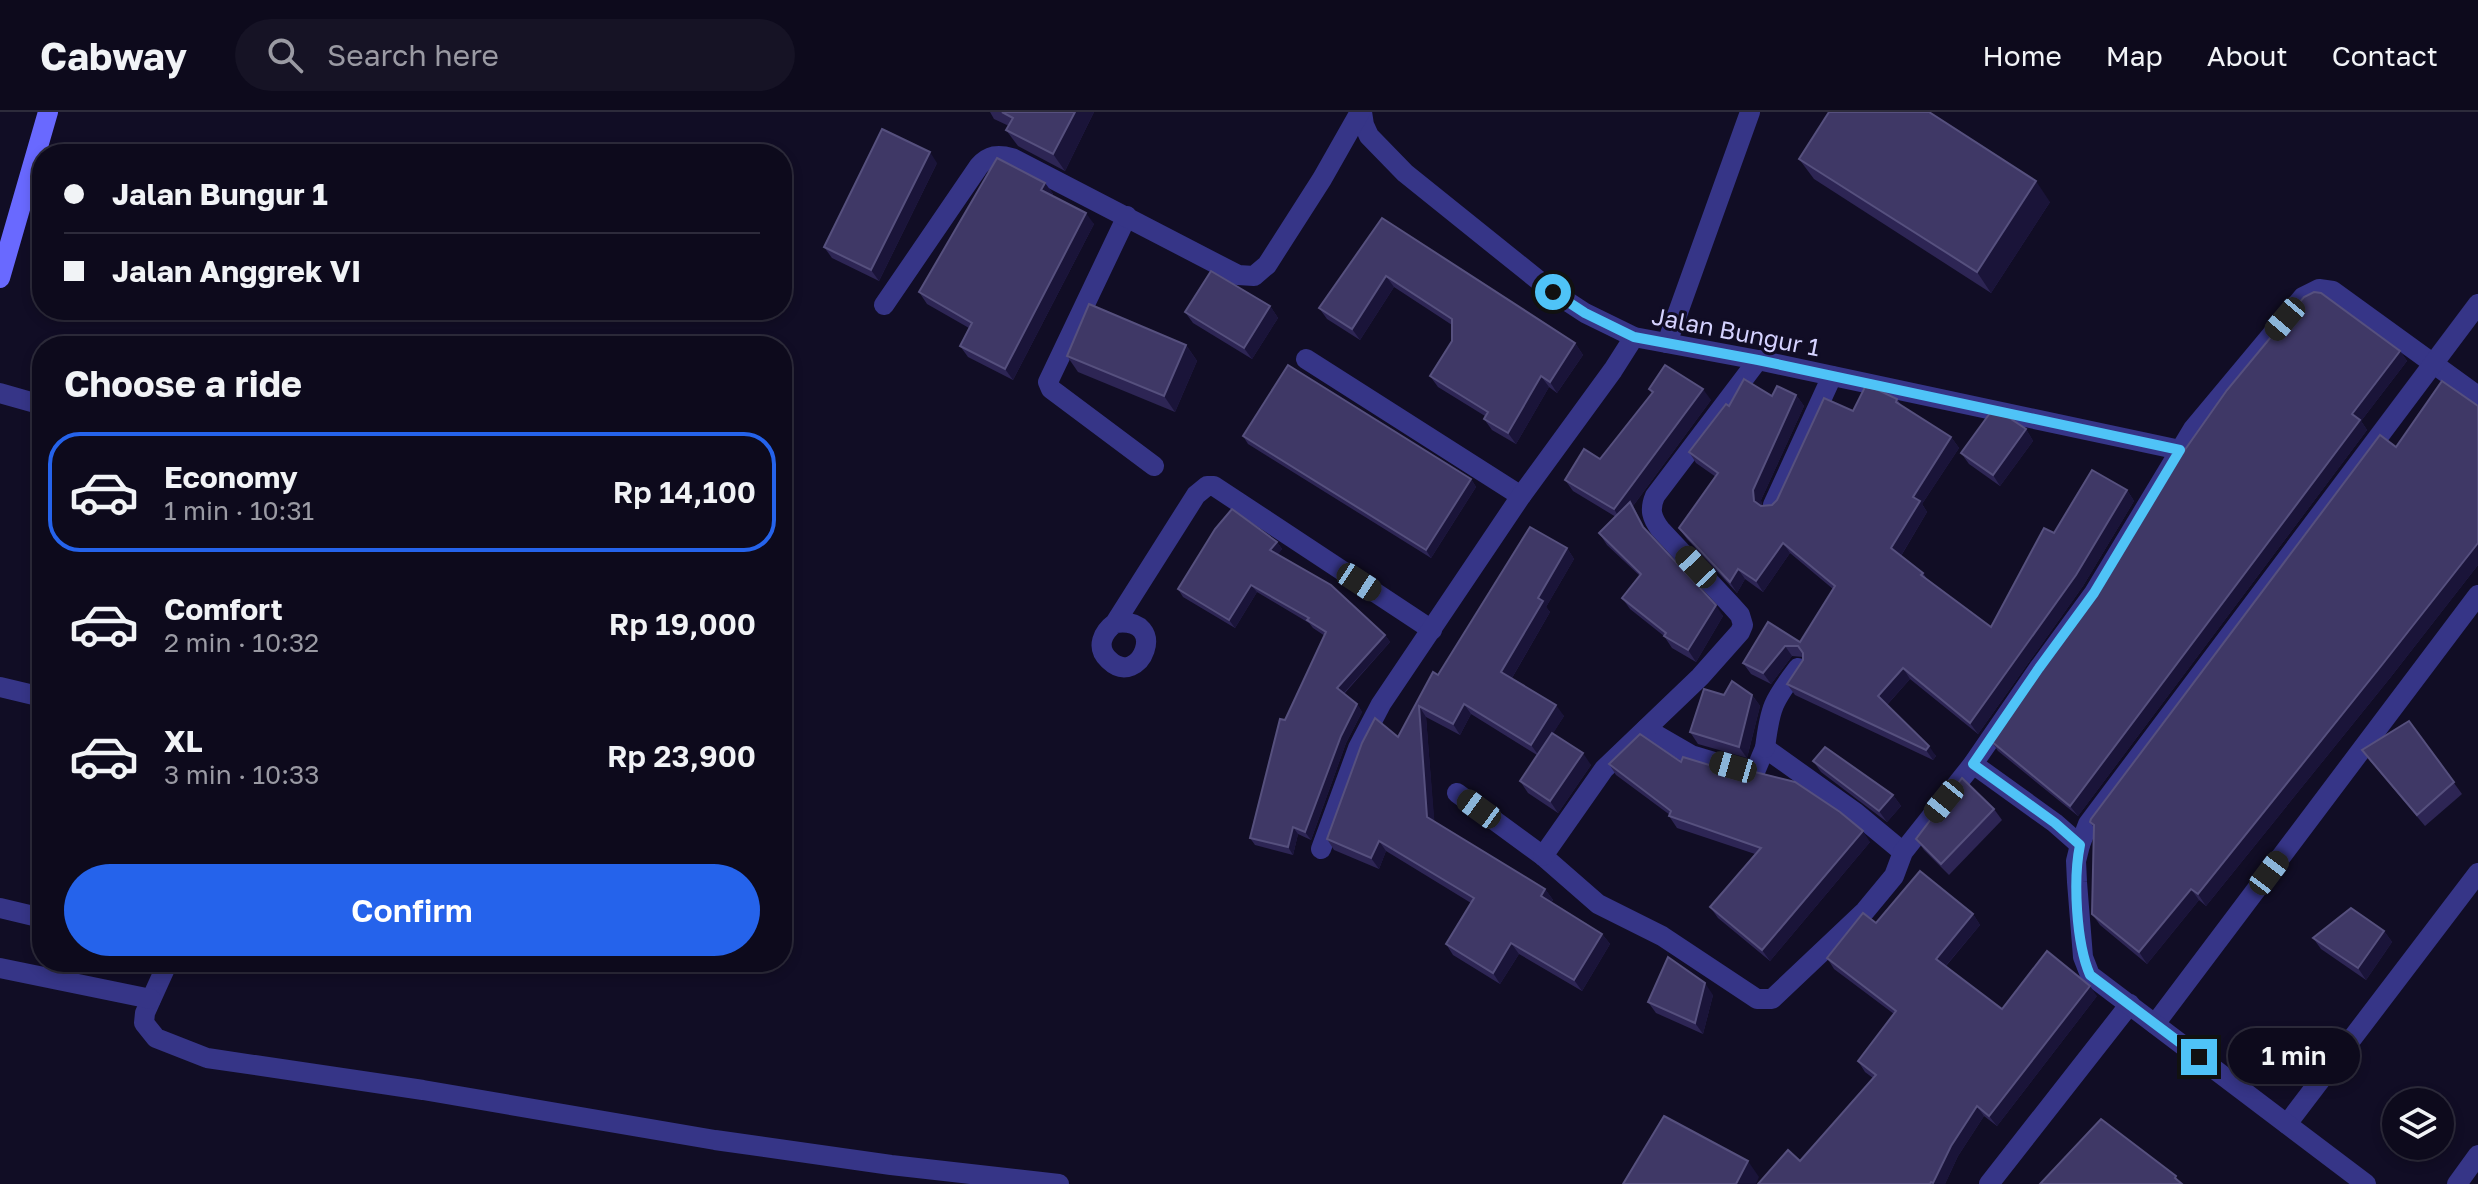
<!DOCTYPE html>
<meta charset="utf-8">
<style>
body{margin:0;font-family:"Golos Text",sans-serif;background:#161325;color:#f1f3f6;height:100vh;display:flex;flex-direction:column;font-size:30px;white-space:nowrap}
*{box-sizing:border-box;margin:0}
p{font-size:26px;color:#9a9aa3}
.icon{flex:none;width:44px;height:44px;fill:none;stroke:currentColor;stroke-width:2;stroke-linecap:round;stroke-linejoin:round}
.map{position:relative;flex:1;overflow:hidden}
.drawer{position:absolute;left:32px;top:224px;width:760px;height:636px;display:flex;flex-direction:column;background:#0d0a1c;border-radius:32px;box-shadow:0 4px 12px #0003,0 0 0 2px #2d2b3b}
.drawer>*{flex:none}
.banner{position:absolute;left:32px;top:32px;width:760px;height:176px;border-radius:32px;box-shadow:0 4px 12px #0003,0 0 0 2px #2d2b3b;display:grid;align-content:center;height:176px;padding:0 32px;background:#0d0a1c}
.tools{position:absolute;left:2382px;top:976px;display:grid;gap:16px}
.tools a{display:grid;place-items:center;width:72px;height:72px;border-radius:50%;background:#0d0a1c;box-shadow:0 4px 12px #0003,0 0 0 2px #2d2b3b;font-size:40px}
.end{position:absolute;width:36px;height:36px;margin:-18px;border:10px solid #4fc3f7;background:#111;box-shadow:0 0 0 4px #111}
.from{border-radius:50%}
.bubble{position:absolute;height:56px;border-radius:28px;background:#0d0a1c;box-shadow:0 4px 12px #0003,0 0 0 2px #2d2b3b;font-size:26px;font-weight:600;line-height:56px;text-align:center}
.car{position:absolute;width:24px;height:48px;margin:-24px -12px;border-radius:10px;box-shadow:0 0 6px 2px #0007;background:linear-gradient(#222 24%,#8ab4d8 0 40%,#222 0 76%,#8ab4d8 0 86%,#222 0)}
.banner b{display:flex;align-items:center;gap:28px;height:76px;font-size:30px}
.banner b+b{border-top:2px solid #2d2b3b}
.banner i{width:20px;height:20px;background:#f1f3f6}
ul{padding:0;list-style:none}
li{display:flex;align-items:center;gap:24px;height:120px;margin:0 16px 12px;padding:0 16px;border:4px solid transparent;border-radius:32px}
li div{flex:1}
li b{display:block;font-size:30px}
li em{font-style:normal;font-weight:600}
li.on{border-color:#2563eb}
li>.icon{width:72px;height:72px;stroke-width:1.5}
h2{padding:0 32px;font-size:36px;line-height:96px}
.button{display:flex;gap:16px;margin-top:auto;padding:16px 32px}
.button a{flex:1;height:92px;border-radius:48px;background:#2563eb;color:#fff;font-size:32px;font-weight:600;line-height:92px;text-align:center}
header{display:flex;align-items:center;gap:48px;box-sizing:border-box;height:112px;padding:0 40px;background:#0d0a1c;border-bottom:2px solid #2d2b3b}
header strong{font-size:38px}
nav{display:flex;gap:44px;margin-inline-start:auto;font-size:28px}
.search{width:560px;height:72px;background:#161325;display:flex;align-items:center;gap:20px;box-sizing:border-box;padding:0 28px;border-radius:44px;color:#9a9aa3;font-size:30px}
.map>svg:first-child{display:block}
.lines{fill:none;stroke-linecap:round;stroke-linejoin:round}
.street{stroke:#363587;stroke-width:20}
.secondary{stroke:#6969ff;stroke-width:20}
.wall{fill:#2d2554}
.shaded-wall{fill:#1a1439}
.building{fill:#3f3866;stroke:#56507e;stroke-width:2}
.route{stroke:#4fc3f7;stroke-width:10}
.labels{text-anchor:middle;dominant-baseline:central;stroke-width:6;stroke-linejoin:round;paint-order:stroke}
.street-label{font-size:24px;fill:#d5d2ff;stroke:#110d25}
</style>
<header>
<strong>Cabway</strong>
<div class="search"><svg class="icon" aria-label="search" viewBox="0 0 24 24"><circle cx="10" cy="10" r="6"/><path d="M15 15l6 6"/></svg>Search here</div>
<nav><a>Home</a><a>Map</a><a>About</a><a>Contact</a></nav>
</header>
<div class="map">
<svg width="2478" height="1072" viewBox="0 0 2478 1072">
<rect width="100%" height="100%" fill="#110d25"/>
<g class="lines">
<g class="street">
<polyline points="1362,0 1364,13 1369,24 1405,61 1553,180 1585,201 1634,225 1758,248 2180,338"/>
<polyline points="1127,104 1048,270 1051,277 1154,354"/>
<path d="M884,193l95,-139c10,-11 19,-12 33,-8l226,117 16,1 13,-11 55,-86 38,-67"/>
<polyline points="1667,231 1750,0"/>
<polyline points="1306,247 1521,384"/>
<polyline points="0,281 42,293"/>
<polyline points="1773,393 1832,264"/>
<path d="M1115,511c56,-7 25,67 -6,37 -14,-13 -6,-28 6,-37l81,-128 11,-9h7l218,144"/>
<polyline points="0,575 42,585"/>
<polyline points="1646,617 1691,643 1754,662 1765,636 1856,701 1903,740"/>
<path d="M1765,636c5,-41 8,-47 33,-80"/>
<polyline points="1973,652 2055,711 2080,733"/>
<polyline points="1457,681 1543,744 1598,792 1662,824 1757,887 1772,887 1865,799 1894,764 1903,740 1973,652 2039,556 2094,481 2193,317 2303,185 2319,177 2333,179 2478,284"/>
<polyline points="1321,737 1358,636 1381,592 1521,384 1613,258 1634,225"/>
<path d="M1543,744l61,-87 96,-92 40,-45 3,-7 -3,-10 -9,-10 -71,-76c-8,-11 -11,-19 -5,-33l103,-136"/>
<polyline points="0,796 42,806"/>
<polyline points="168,850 145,901 144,911 156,926 207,946 423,978 715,1028 891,1053 1059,1072"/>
<polyline points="0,856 151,887"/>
<polyline points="2155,912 2478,483"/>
<polyline points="2287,1012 2478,761"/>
<polyline points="1989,1072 2130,892"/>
<polyline points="2366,1072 2090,863 2083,845 2077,770 2076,749 2080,733 2088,712 2478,192"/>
<polyline points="2457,1072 2478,1043"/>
</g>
<polyline class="secondary" points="0,166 48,0"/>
</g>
<g class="wall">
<polygon points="990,0 1094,0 1065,59 1018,34 1006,18 1009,14 994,7"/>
<polygon points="1799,47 2050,90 1991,181 1814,67"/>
<polygon points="937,51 879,169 832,146 824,135"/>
<polygon points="1045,71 1053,82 1052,84 1094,112 1013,268 968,245 960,234 969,216 927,192 919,180"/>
<polygon points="1382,106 1575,231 1583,243 1557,281 1549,275 1516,332 1492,318 1484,307 1485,304 1438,275 1430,264 1452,229 1452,213 1394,175 1360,228 1327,207 1319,196"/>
<polygon points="1270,194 1278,206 1252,247 1193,211 1185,200"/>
<polygon points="1186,233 1197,249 1175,300 1078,260 1067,244"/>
<polygon points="2400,239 2407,249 2361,309 2367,318 2078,704 1998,639 1991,629"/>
<polygon points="1649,277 1711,288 1633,394 1647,420 1723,504 1696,550 1672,536 1664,524 1630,497 1622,486 1640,464 1607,433 1599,421 1616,405 1573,379 1565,368 1600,347 1652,281"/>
<polygon points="1796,283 1804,294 1761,388 1762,394 1772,393 1853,299 1897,287 1902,294 1951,325 1959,336 1922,392 1927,400 1901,444 1923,461 1927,467 1991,515 2054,421 2127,378 2134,389 2083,474 1978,622 1910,567 1887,593 1936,644 1933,648 1795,583 1787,572 1803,548 1803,545 1792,544 1771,572 1751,562 1743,551 1768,510 1800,530 1833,477 1790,441 1763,480 1745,467 1737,481 1687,427 1679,416 1716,365 1696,351 1689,340 1729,294 1772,284"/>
<polygon points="2478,294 2478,453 2390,566 2206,794 2199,788 2147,852 2100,813 2092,802 2094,716 2090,710 2396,335"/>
<polygon points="2026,317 2033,329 2000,374 1969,352 1961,341"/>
<polygon points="1243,324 1471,367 1476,375 1431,446 1248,332"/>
<polygon points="1277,430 1282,437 1278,442 1385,523 1390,530 1344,582 1357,592 1362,600 1346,631 1311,728 1298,722 1293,743 1255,733 1250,726 1285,608 1325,524 1313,516 1309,511 1257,480 1235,516 1183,485 1178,477"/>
<polygon points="1567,436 1574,447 1546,495 1550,500 1512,566 1564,604 1553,621 1591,653 1558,701 1528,681 1520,669 1537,643 1471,602 1460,623 1426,605 1434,709 1545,777 1553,788 1551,791 1602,822 1610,832 1582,879 1519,842 1500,872 1453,843 1446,832 1471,791 1386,739 1379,757 1334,738 1327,727 1398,625 1438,563"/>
<polygon points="1724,583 1752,583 1760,594 1747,646 1698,632 1690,620"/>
<polygon points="2409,609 2462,682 2425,714 2370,649 2362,638"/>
<polygon points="1813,649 1893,683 1901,694 1887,710 1821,660"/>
<polygon points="1681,650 1870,730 1770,849 1718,806 1710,795 1755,742 1677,716 1669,704 1670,703 1616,663 1609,652"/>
<polygon points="1994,697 2002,708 1949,763 1924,738 1916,727"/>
<polygon points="1973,802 1980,813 1946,854 2002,897 2097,884 1997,1014 1984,1004 1958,1044 1945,1072 1758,1072 1800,1049 1873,966 1865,960 1858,949 1894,902 1834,857 1827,846 1876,811"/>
<polygon points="2384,819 2392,830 2366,868 2321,837 2313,826"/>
<polygon points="1713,883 1703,922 1656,901 1648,890"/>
</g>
<g class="shaded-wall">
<polygon points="1075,0 1094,0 1065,59 1053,42"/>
<polygon points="930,40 937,51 879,169 871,158"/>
<polygon points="2036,69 2050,90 1991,181 1977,160"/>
<polygon points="1045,71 1053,82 1049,89 1041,78"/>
<polygon points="1086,101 1094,112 1013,268 1005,257"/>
<polygon points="1386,164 1394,175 1360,228 1352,217"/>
<polygon points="1270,194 1278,206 1252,247 1244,236"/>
<polygon points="1575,231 1583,243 1557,281 1550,270"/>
<polygon points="1186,233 1197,249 1175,300 1164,284"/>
<polygon points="2400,239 2407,249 2361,309 2367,318 2078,704 2070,694 2352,302"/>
<polygon points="1541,264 1549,275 1516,332 1508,321"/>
<polygon points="1703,277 1711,288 1633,394 1650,426 1621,409 1614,397"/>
<polygon points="1796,283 1804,294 1761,388 1762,400 1754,389 1753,378"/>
<polygon points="2026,317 2033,329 2000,374 1993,363"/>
<polygon points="1951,325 1959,336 1922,392 1927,400 1899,447 1891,436 1913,385"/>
<polygon points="1471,367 1476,375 1431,446 1426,438"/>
<polygon points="2127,378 2134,389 2083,474 1978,622 1970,611"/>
<polygon points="1277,430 1282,437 1276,445 1270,438"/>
<polygon points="1783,431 1790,441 1763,480 1756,469"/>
<polygon points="2478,431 2478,453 2390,566 2206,794 2198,782"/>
<polygon points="1567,436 1574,447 1546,495 1550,500 1509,571 1501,560 1538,486"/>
<polygon points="1738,457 1745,467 1737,481 1730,470"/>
<polygon points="1251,473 1257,480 1235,516 1229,508"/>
<polygon points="1716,493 1723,504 1696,550 1688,538"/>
<polygon points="1385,523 1390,530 1342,583 1337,576"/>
<polygon points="1785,534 1792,544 1771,572 1763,561"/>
<polygon points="1903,556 1910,567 1885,595 1878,584"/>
<polygon points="1752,583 1760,594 1747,646 1739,635"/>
<polygon points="1357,592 1362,600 1346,631 1311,728 1305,720 1341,624"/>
<polygon points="1464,592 1471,602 1460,623 1453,612"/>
<polygon points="1556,593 1564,604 1539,644 1531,633"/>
<polygon points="1419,594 1426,605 1435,716 1427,705"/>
<polygon points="1929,634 1936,644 1933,648 1926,638"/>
<polygon points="1583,641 1591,653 1558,701 1550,689"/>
<polygon points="1893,683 1901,694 1887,710 1879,699"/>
<polygon points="1293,715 1298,722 1293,743 1288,735"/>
<polygon points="1863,719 1870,730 1770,849 1762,838"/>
<polygon points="1379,729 1386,739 1379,757 1371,746"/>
<polygon points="1545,777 1553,788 1548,795 1541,784"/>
<polygon points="2191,777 2199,788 2147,852 2139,840"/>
<polygon points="1973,802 1980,813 1943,857 1936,847"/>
<polygon points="2384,819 2392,830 2366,868 2358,856"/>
<polygon points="1602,822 1610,832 1582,879 1574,868"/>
<polygon points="1511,831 1519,842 1500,872 1493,861"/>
<polygon points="1705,871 1713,883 1703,922 1695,911"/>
<polygon points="2090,874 2097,884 1997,1014 1989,1004"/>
<polygon points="1977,994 1984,1004 1958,1044 1945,1072 1934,1072 1933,1071 1951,1034"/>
<polygon points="1748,1049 1759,1065 1756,1072 1736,1072"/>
</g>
<g class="building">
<polygon points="1002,0 1075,0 1053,42 1006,18 1013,6"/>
<polygon points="1829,0 1929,0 2036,69 1977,160 1799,47"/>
<polygon points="882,17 930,40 871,158 824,135"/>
<polygon points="997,46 1045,71 1041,78 1086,101 1005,257 960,234 972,211 919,180"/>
<polygon points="1382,106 1575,231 1550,270 1541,264 1508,321 1484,307 1488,300 1430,264 1452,229 1452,207 1386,164 1352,217 1319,196"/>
<polygon points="1211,159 1270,194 1244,236 1185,200"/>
<polygon points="2314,180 2321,181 2400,239 2352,302 2360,308 2070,694 1991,629 2098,478 2165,366 2227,278 2304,185"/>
<polygon points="1089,192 1186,233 1164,284 1067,244"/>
<polygon points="1288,253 1471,367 1426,438 1243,324"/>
<polygon points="1665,253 1703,277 1614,397 1565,368 1584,337 1600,347 1653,280 1649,277"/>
<polygon points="1744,267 1772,284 1777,274 1796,283 1753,378 1754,389 1761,394 1772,393 1777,388 1824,286 1853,299 1865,275 1876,277 1897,287 1896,290 1951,325 1913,385 1920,389 1891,436 1923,461 1921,463 1991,515 2044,416 2054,421 2092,358 2127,378 2076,463 1970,611 1903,556 1878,584 1929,634 1926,638 1787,572 1803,548 1803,541 1798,534 1785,534 1763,561 1743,551 1768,510 1800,530 1835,474 1783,431 1756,469 1738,457 1730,470 1679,416 1718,361 1689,340 1726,292 1729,294"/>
<polygon points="2442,269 2478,294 2478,431 2381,554 2198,782 2191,777 2139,840 2092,802 2094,713 2090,710 2091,707 2380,323 2396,335"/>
<polygon points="1990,301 2008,305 2026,317 1993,363 1961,341"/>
<polygon points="1630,390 1643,415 1716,493 1688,538 1664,524 1666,521 1622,486 1641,462 1599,421"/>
<polygon points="1232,397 1277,430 1270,438 1331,473 1385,523 1337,576 1357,592 1341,624 1305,720 1293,715 1288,735 1250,726 1280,607 1285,608 1326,520 1307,508 1309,506 1251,473 1229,508 1178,477 1215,417"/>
<polygon points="1530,415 1567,436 1538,486 1543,489 1501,560 1556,593 1531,633 1464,592 1453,612 1419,594 1427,705 1545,777 1541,784 1602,822 1574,868 1511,831 1493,861 1446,832 1474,786 1379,729 1371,746 1327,727 1362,631 1375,606 1398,625 1433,560 1438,563"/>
<polygon points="1732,569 1752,583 1739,635 1690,620 1704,577 1724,583"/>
<polygon points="2409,609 2454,670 2417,703 2362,638"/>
<polygon points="1552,621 1583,641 1550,689 1520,669"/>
<polygon points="1640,622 1681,650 1683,645 1742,663 1749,663 1755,660 1795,670 1840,700 1863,719 1762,838 1710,795 1761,736 1669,704 1671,699 1609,652"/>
<polygon points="1825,635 1893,683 1879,699 1813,649"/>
<polygon points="1962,666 1994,697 1941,752 1916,727"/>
<polygon points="1920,759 1973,802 1936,847 2002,897 2047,839 2090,874 1989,1004 1977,994 1951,1034 1933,1071 1931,1070 1930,1072 1758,1072 1788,1038 1800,1049 1876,963 1858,949 1896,899 1827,846 1863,801 1876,811"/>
<polygon points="2351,796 2384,819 2358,856 2313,826"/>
<polygon points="1668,845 1705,871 1695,911 1648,890"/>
<polygon points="1664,1004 1748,1049 1736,1072 1623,1072"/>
<polygon points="2101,1007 2176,1064 2175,1066 2182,1072 2040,1072"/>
</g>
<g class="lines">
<path class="route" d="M1553,180l32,21 49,24 124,23 422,90 -86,143 -55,75 -66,96 82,59 25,22c-7,34 -4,98 10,130l109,82"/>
</g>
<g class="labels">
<g class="street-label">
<text transform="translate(1736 219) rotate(11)">Jalan Bungur 1</text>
</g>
</g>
</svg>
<div class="tools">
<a><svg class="icon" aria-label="layers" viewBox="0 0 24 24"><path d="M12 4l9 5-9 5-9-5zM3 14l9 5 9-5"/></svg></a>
</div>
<i class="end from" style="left:1553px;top:180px"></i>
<i class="end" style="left:2199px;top:945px"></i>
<div class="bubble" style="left:2228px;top:916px;width:132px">1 min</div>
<i class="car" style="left:2285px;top:207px;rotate:220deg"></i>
<i class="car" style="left:1696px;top:455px;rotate:317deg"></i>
<i class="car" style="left:1359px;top:470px;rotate:123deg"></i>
<i class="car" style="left:1733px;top:655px;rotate:286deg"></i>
<i class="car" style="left:1944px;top:689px;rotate:219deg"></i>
<i class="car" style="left:1479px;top:697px;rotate:306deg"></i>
<i class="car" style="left:2269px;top:761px;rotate:37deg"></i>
<div class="banner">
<b><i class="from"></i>Jalan Bungur 1</b>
<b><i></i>Jalan Anggrek VI</b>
</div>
<section class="drawer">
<h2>Choose a ride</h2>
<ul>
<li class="on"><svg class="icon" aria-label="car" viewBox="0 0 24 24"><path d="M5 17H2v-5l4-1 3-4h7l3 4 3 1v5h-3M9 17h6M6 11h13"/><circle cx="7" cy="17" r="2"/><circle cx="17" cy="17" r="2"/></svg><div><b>Economy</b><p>1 min · 10:31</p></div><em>Rp 14,100</em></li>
<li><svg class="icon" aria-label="car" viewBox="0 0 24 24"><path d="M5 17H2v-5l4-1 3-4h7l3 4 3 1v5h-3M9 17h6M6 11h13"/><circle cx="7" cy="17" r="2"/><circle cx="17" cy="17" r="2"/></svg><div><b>Comfort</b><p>2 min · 10:32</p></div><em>Rp 19,000</em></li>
<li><svg class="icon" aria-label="car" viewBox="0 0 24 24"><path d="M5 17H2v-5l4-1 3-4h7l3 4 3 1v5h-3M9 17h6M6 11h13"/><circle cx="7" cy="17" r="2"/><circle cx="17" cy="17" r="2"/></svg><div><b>XL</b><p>3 min · 10:33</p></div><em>Rp 23,900</em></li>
</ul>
<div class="button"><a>Confirm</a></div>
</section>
</div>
